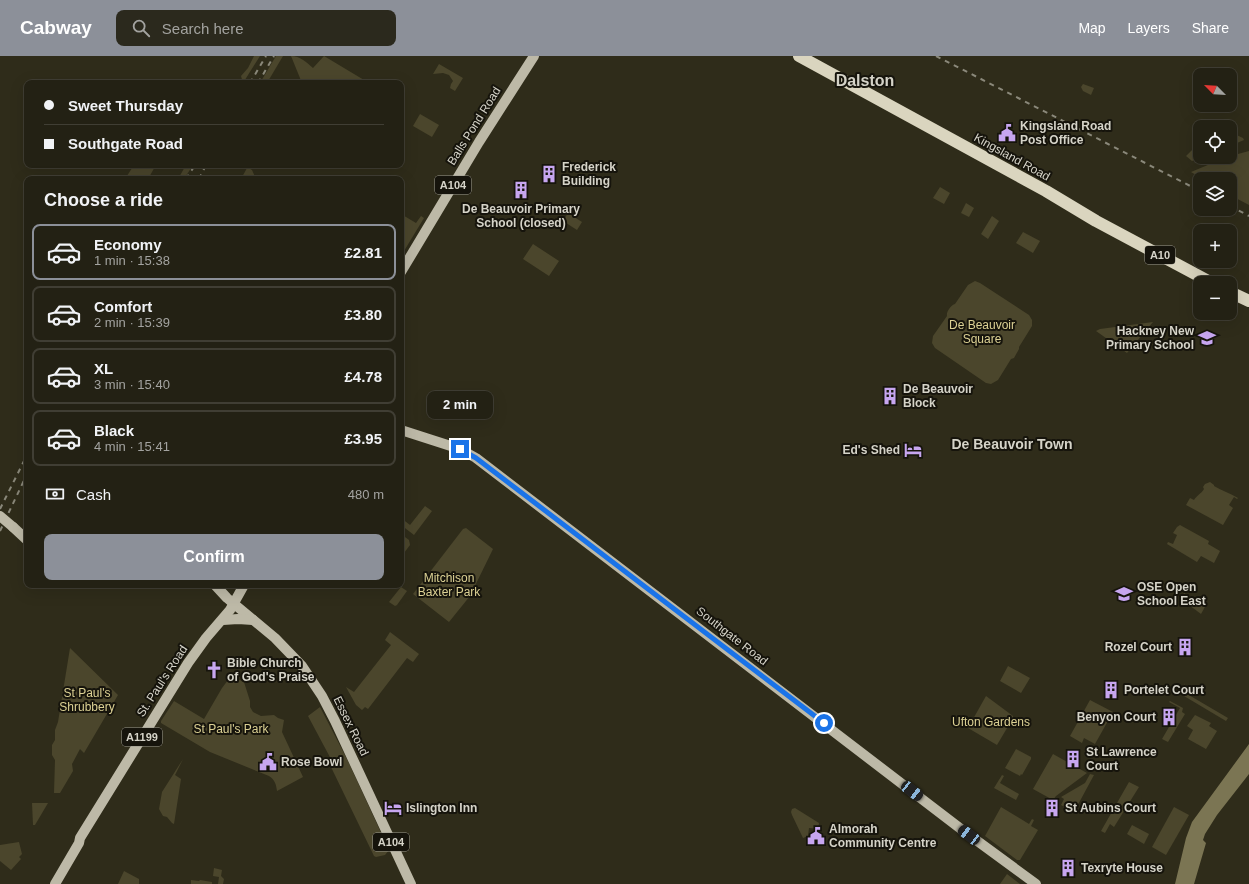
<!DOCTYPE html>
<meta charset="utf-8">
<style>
body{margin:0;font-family:Arial,sans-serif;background:#2b291d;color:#f1f3f6;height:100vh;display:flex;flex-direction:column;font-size:15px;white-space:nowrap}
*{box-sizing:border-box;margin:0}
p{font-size:13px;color:#a3a3a0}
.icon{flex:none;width:22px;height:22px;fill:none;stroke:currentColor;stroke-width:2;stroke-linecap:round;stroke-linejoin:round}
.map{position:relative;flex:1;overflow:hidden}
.panel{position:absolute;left:24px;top:120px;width:380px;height:412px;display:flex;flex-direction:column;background:#232114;border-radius:8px;box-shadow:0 4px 16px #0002,0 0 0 1px #403e34}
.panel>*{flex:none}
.banner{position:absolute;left:24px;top:24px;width:380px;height:88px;border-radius:8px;box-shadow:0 4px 16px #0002,0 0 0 1px #403e34;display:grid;align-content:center;height:88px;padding:0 20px;background:#232114}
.needle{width:26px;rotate:294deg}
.buttons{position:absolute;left:1193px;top:12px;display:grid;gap:8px}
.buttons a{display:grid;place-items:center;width:44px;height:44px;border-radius:8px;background:#232114;box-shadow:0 4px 16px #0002,0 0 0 1px #403e34;font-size:20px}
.end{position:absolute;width:18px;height:18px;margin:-9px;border:5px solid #1a73e8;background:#fff;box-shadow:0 0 0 2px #fff}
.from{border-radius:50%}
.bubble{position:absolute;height:28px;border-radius:8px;background:#232114;box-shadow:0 4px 16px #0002,0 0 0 1px #403e34;font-size:13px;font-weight:700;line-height:28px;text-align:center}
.car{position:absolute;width:12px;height:24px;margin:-12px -6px;border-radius:5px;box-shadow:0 0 3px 1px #0007;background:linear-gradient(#222 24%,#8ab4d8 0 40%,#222 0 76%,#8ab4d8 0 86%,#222 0)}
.banner b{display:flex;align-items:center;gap:14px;height:38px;font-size:15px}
.banner b+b{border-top:1px solid #403e34}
.banner i{width:10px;height:10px;background:#f1f3f6}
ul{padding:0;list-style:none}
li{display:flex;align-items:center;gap:12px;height:56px;margin:0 8px 6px;padding:0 12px;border:2px solid #403e34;border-radius:8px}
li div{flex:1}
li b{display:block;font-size:15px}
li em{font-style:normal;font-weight:700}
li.current{border-color:#8c9099}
li>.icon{width:36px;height:36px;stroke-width:1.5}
h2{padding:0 20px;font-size:18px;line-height:48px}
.pay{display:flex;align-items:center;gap:10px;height:44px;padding:0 20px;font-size:15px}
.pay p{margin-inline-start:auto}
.cta{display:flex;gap:8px;margin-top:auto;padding:8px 20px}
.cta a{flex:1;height:46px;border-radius:8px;background:#8c9099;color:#fff;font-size:16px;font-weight:700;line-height:46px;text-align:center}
header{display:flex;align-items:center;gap:24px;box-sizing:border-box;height:56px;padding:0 20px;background:#8c9099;color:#fff}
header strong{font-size:19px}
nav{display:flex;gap:22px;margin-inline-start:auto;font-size:14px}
.search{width:280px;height:36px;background:#2b291d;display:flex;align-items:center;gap:10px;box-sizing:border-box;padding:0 14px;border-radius:8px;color:#a3a3a0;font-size:15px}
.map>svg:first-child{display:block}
.green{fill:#4b462c}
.water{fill:#7b7553}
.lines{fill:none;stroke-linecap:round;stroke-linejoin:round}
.major{stroke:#bdb9a7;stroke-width:10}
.highway{stroke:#dad5bf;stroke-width:12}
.rail{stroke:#8a887a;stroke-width:2;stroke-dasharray:5 5;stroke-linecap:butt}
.major-bridge{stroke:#bdb9a7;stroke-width:10}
.route{stroke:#1a73e8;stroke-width:5}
.labels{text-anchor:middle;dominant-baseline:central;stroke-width:4;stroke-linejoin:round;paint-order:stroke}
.shield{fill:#16140c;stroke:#9c9a90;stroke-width:1}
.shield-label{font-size:11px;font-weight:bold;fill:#d5d3c8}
.street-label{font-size:12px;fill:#d5d3c8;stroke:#16140c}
.poi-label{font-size:12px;font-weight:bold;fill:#d5d3c8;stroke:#16140c;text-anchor:start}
.park-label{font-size:12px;fill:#dcd194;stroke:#16140c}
.quarter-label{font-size:14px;font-weight:bold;fill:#d5d3c8;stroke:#16140c}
.district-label{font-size:16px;font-weight:bold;fill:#d5d3c8;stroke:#16140c}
</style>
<header>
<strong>Cabway</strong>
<div class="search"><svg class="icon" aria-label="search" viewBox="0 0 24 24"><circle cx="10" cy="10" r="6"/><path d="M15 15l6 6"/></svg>Search here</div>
<nav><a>Map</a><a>Layers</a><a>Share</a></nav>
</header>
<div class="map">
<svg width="1249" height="828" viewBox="0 0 1249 828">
<rect width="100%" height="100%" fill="#2f2c1a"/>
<g class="green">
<polygon points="254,0 260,0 243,27 241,20 248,12"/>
<polygon points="276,0 283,0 267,27 260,27"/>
<path d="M291,0c9,0 15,6 22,12l11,-12 45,27h-67z"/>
<polygon points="439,8 463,22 455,35 450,32 451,28 453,25 449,19 443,17 433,18"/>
<polygon points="1083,28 1094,32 1091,39 1083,35 1081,31"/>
<polygon points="420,58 439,69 432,81 413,70"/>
<polygon points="1230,76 1243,82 1244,84 1230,90"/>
<polygon points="1200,86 1200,101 1203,101 1192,105 1186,100"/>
<polygon points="1249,95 1249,149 1230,139 1230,123 1203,123 1191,116 1227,101"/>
<polygon points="134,109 156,109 148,123 125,123"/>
<polygon points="186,109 193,109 184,123 178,123"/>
<polygon points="245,110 252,114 256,123 241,123 247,112"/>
<polygon points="940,131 950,137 944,148 933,142"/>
<polygon points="966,147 974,152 969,161 961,157"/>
<polygon points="568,157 582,166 577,174 563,165"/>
<polygon points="401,158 416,167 421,160 424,162 401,200"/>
<polygon points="992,160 999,165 988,183 981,178"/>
<polygon points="1023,176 1040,185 1033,197 1016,187"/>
<polygon points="533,188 559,205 549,220 523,203"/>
<path d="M975,225l5,2 49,32 3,5v6l-13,21v2l-5,9 -3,1 -13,21 -7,4 -5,-1 -51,-35 -3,-5 1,-7 14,-20c-1,-4 4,-11 8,-12l13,-19z"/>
<polygon points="1153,266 1127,297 1096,275 1100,273"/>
<path d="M1210,426l4,3v1c8,5 16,7 24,12l-1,1 -3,-2 -5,8 4,3 -10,17 -37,-20 4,-7 4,2c3,-5 7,-6 10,-11l-1,-2 2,-3z"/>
<polygon points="425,450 432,455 414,479 401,469 401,462 410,469"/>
<polygon points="1180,469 1209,485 1208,488 1220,495 1214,507 1201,500 1197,506 1167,488 1168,486 1173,488 1177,479 1173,477 1177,471"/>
<polygon points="466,472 493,493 470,540 449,566 413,538 463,473"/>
<polygon points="401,478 409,484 410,489 401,501"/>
<polygon points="401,531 407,535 397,549 395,550 389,546"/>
<polygon points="1184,537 1206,549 1201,558 1181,543"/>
<polygon points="390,576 419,598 413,606 407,602 368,653 365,651 362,654 356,649 346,631 354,636 391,589 385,584"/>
<polygon points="70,592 118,639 84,697 80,693 72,708 73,715 60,737 54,737 55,704 52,699 52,689 55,684 55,674 58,666"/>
<polygon points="1008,610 1030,622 1021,637 1000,625"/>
<path d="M231,620l13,6 6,19v6l3,5 8,4 13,-1 4,3 6,2 -2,12 21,45 -26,14c-1,-7 -2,-11 -8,-15l-59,-24 -49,-29v-2l13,-20 30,18 18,-31z"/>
<polygon points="1185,627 1182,635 1228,662 1226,665 1179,637"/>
<polygon points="986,640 1013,660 1013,662 997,689 968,672"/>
<polygon points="1090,644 1113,656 1095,688 1084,682 1082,687 1070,680"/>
<polygon points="1170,645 1183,652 1182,656 1185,658 1168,686 1162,683 1180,652 1169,646"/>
<polygon points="320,651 347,703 389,794 385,799 376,801 374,800 331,711 332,705 308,660"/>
<polygon points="1195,659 1211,667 1209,670 1217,675 1206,693 1188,683 1193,674 1187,670"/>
<polygon points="1016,693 1031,701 1031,703 1022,719 1021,718 1020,720 1005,712"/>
<polygon points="1053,698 1087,717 1056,740 1053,744 1033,733"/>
<polygon points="183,703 175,719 181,723 174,768 172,767 167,761 163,760 159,753 162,736"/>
<polygon points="1090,718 1094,719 1074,756 1061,749 1064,743 1061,741 1085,727"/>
<polygon points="1002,719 1004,720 1000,727 1019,738 1016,744 994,732"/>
<polygon points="1129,726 1139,731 1114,771 1110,768 1105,777 1101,775"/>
<polygon points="32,747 48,747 35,769 33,769"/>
<polygon points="1001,751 1029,768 1032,763 1034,764 1031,770 1038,774 1020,804 1017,804 985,780"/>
<polygon points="1174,751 1189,759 1166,799 1152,791"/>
<polygon points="795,752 819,767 818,773 809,772 808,780 803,782 792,759 791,756 792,753"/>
<polygon points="1132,769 1149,778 1144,788 1127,778"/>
<polygon points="19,786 22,798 19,801 21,803 11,814 0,805 0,789"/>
<polygon points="214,812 222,814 221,820 224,823 223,828 218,828 219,821 213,820"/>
<polygon points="124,815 139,823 139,828 118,828"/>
<polygon points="1007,818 1020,828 1000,828"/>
<polygon points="191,824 199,825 200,824 212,826 212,828 191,828"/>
</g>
<polygon class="water" points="1249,688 1249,718 1217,759 1205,778 1203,784 1206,787 1194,828 1175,828 1186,782 1192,766"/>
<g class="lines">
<g class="major">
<polyline points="401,216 479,86 534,0"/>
<polyline points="401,374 460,393 476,402 961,773 1036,828"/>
<polyline points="13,471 27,484"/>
<polyline points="215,529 227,542 275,582 302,610 322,640 335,665 411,828"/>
<polyline points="223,564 238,563 253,564"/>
<polyline points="55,828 79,787 80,782 188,607 206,582 230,554 244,529"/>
</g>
<g class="highway">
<polyline points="799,0 1046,135 1096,165 1212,227"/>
<polyline points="1230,236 1249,245"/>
</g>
<g class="rail">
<polyline points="936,0 1200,135"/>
<polyline points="250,27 266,0"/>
<polyline points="258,27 274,0"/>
<polyline points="186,123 195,109"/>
<polyline points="199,123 206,109"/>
<polyline points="1230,150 1249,160"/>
<polyline points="0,453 27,399"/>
<polyline points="0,475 27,418"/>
</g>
<polyline class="major-bridge" points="0,460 13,471"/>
</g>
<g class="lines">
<polyline class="route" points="460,393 476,402 824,667"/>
</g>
<defs>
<g id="civic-bare" transform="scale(1.38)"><path d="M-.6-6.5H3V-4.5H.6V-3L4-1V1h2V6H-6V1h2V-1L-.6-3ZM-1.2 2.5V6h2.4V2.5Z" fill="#c7a6f0" stroke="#16140c" stroke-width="2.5" paint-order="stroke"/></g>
<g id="building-bare" transform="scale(1.38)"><path d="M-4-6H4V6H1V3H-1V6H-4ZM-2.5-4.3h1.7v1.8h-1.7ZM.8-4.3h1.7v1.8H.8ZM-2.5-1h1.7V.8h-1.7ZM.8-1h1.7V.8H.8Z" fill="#c7a6f0" stroke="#16140c" stroke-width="2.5" paint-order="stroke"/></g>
<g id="school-bare" transform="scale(1.38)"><path d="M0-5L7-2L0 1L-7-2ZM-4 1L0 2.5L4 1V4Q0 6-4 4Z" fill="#c7a6f0" stroke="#16140c" stroke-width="2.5" paint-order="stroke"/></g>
<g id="hotel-bare" transform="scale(1.38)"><path d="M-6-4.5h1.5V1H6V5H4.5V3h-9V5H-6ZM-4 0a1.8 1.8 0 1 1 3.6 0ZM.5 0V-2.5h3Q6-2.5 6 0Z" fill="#c7a6f0" stroke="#16140c" stroke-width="2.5" paint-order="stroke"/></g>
<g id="church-bare" transform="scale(1.38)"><path d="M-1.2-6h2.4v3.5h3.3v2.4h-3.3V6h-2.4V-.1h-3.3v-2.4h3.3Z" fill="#c7a6f0" stroke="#16140c" stroke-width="2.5" paint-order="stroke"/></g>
</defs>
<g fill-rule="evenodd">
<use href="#civic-bare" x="1007" y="77"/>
<use href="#building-bare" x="549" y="118"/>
<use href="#building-bare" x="521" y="134"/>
<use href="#school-bare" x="1207" y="282"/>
<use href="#building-bare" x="890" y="340"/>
<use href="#hotel-bare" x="913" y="394"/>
<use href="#school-bare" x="1124" y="538"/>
<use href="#building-bare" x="1185" y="591"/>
<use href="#church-bare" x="214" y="614"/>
<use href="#building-bare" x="1111" y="634"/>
<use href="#building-bare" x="1169" y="661"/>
<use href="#building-bare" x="1073" y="703"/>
<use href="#civic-bare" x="268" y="706"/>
<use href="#hotel-bare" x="393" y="752"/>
<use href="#building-bare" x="1052" y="752"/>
<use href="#civic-bare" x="816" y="780"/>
<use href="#building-bare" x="1068" y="812"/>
</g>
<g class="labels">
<g class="shield">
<rect x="435" y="120" width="36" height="18" rx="3"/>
<rect x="1145" y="190" width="30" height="18" rx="3"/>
<rect x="122" y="672" width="40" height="18" rx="3"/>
<rect x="373" y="777" width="36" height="18" rx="3"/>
</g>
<g class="shield-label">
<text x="453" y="129">A104</text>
<text x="1160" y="199">A10</text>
<text x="142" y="681">A1199</text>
<text x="391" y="786">A104</text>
</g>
<g class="street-label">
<text transform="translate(474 70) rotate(-58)">Balls Pond Road</text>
<text transform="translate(1012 101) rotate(29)">Kingsland Road</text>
<text transform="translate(732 580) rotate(38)">Southgate Road</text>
<text transform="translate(162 625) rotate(-57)">St. Paul's Road</text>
<text transform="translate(351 670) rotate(64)">Essex Road</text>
</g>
<g class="poi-label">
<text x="1020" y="70">Kingsland Road<tspan x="1020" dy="14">Post Office</tspan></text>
<text x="562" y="111">Frederick<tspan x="562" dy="14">Building</tspan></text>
<text x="521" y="153" text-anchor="middle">De Beauvoir Primary<tspan x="521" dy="14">School (closed)</tspan></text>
<text x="1194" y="275" text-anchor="end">Hackney New<tspan x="1194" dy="14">Primary School</tspan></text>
<text x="903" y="333">De Beauvoir<tspan x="903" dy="14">Block</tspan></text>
<text x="900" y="394" text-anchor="end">Ed's Shed</text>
<text x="1137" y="531">OSE Open<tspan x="1137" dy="14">School East</tspan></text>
<text x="1172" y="591" text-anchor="end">Rozel Court</text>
<text x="227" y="607">Bible Church<tspan x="227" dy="14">of God's Praise</tspan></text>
<text x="1124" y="634">Portelet Court</text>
<text x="1156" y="661" text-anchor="end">Benyon Court</text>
<text x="1086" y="696">St Lawrence<tspan x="1086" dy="14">Court</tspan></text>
<text x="281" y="706">Rose Bowl</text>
<text x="406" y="752">Islington Inn</text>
<text x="1065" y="752">St Aubins Court</text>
<text x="829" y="773">Almorah<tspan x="829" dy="14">Community Centre</tspan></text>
<text x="1081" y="812">Texryte House</text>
</g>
<g class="park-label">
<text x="982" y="269">De Beauvoir<tspan x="982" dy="14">Square</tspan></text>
<text x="449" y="522">Mitchison<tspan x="449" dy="14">Baxter Park</tspan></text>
<text x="87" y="637">St Paul's<tspan x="87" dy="14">Shrubbery</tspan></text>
<text x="991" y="666">Ufton Gardens</text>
<text x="231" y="673">St Paul's Park</text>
</g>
<g class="quarter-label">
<text x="1012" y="388">De Beauvoir Town</text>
</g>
<g class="district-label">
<text x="865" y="24">Dalston</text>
</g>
</g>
</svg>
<div class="buttons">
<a><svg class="needle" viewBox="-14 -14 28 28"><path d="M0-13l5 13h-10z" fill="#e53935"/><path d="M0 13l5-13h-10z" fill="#a3a3a0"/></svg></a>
<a><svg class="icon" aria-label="locate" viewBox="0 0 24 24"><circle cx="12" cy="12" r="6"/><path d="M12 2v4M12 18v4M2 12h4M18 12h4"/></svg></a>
<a><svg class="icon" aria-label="layers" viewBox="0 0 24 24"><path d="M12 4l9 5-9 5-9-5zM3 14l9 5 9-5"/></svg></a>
<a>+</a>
<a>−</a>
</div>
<i class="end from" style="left:824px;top:667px"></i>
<i class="end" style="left:460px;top:393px"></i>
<div class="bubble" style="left:427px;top:335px;width:66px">2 min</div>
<i class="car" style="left:912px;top:735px;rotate:128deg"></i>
<i class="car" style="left:969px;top:779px;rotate:307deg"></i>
<div class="banner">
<b><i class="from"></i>Sweet Thursday</b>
<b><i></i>Southgate Road</b>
</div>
<section class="panel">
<h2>Choose a ride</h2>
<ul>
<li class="current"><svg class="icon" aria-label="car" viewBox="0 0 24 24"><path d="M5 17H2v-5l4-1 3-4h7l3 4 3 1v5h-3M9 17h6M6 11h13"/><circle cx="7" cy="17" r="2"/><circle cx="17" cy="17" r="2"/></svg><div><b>Economy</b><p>1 min · 15:38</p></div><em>£2.81</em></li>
<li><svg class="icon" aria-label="car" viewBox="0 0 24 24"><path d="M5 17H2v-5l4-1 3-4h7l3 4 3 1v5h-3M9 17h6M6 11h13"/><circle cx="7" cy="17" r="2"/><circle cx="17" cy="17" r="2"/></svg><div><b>Comfort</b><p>2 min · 15:39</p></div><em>£3.80</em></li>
<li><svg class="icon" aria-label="car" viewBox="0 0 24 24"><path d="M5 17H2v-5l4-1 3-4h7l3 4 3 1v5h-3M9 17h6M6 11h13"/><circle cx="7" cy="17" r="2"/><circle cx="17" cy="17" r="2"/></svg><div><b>XL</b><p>3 min · 15:40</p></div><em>£4.78</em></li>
<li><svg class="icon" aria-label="car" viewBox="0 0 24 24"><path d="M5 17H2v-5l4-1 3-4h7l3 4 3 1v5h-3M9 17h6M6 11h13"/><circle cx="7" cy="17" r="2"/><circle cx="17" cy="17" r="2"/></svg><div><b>Black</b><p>4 min · 15:41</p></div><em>£3.95</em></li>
</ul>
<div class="pay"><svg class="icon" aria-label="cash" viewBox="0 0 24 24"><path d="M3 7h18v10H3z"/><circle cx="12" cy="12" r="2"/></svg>Cash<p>480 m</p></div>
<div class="cta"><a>Confirm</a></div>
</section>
</div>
